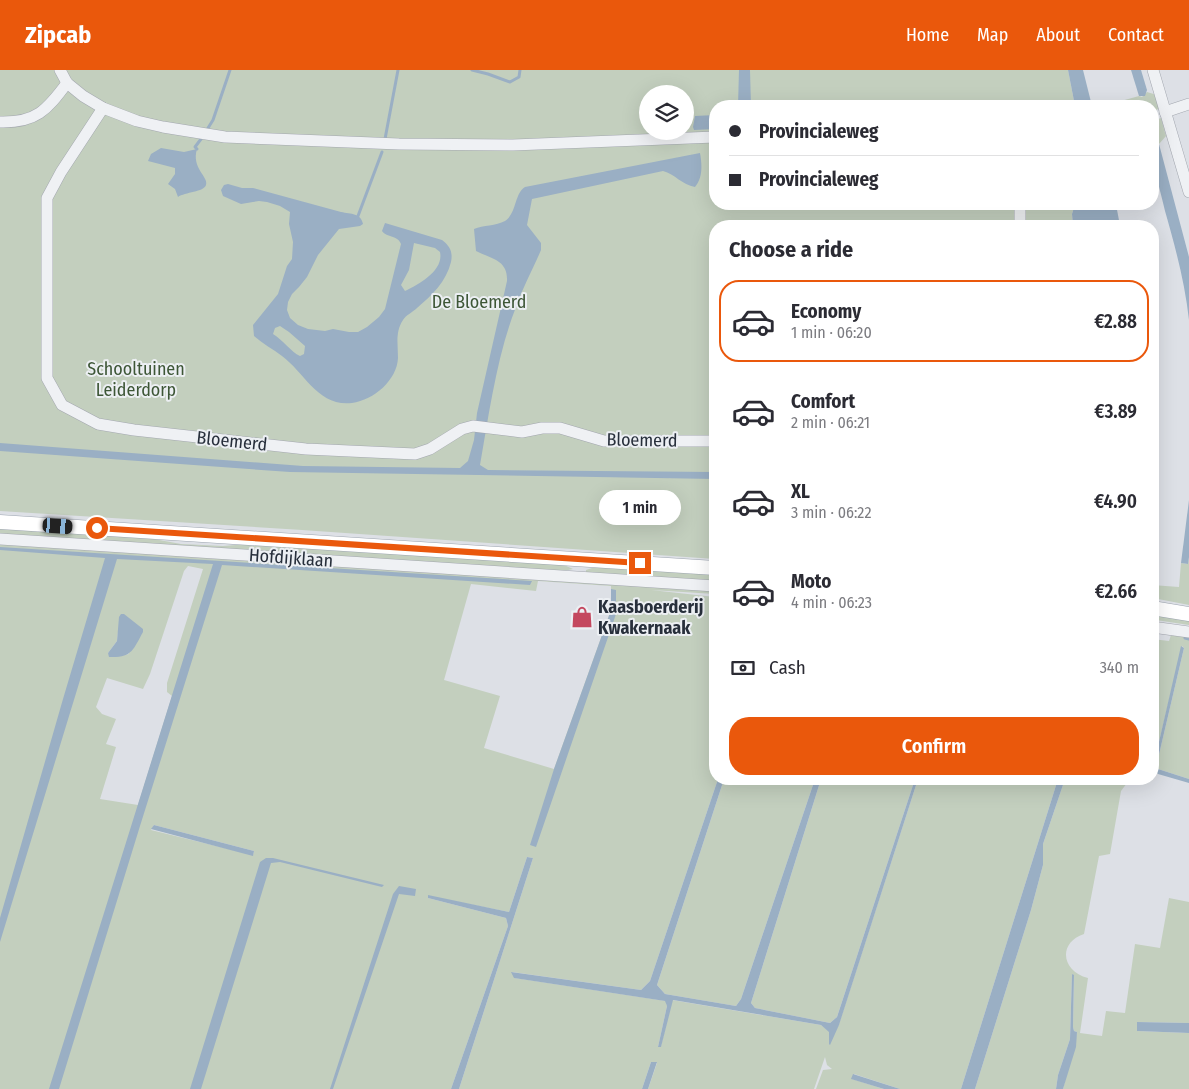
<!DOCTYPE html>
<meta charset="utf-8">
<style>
body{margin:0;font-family:"Fira Sans Condensed",sans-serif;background:#f7f7f7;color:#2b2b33;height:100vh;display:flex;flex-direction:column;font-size:19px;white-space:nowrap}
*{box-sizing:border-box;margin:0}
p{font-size:16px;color:#7c7c81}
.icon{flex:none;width:28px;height:28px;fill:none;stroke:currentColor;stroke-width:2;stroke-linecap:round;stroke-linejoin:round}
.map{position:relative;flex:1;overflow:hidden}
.sheet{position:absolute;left:709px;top:150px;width:450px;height:565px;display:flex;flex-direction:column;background:#fff;border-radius:20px;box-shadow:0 5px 20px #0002}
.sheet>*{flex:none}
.top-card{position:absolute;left:709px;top:30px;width:450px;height:110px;border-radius:20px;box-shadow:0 5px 20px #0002;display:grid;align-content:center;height:110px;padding:0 20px;background:#fff}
.fabs{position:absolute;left:639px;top:15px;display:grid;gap:10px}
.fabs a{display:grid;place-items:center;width:55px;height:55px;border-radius:50%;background:#fff;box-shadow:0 5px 20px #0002;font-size:25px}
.end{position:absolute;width:22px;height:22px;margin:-11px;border:6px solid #ea580c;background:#fff;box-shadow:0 0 0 2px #fff}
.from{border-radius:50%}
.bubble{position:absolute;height:35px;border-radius:18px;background:#fff;box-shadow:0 5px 20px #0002;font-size:16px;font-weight:600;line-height:35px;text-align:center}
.car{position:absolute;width:15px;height:30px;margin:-15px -8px;border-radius:6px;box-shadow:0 0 4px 1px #0007;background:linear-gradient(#222 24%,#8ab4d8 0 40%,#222 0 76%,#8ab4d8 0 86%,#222 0)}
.top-card b{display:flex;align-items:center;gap:18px;height:48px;font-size:19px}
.top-card b+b{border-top:1px solid #e1e1e2}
.top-card i{width:12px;height:12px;background:#2b2b33}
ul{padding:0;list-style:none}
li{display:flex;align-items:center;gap:15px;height:82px;margin:0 10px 8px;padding:0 10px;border:2px solid transparent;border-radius:20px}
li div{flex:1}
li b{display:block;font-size:19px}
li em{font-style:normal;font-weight:600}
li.on{border-color:#ea580c}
li>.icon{width:45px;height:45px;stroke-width:1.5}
h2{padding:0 20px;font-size:22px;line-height:60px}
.pay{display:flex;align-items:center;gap:12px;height:55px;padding:0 20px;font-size:19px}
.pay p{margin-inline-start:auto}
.cta{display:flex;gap:10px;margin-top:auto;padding:10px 20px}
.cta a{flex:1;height:58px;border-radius:20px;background:#ea580c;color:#fff;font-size:20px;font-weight:600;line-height:58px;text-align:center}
header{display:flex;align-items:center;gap:30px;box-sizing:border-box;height:70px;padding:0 25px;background:#ea580c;color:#fff}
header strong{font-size:24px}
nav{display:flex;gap:28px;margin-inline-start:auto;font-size:18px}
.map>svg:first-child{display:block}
.green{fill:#c3cfbe;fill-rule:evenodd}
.water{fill:#9aafc4;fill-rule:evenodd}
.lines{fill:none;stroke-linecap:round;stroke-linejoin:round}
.stream{stroke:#9aafc4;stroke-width:3}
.minor-casing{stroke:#a3a7af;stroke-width:12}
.major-casing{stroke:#9da5b0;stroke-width:15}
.minor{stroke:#eff1f4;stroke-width:11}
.major{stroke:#fff;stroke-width:14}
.route{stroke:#ea580c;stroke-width:6}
.labels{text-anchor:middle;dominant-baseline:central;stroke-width:4;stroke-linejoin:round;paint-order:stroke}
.park-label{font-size:18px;fill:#3d5636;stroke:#eceff3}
.street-label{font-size:18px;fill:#272f3b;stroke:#eceff3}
.poi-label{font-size:18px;font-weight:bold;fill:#272f3b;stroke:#eceff3;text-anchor:start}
</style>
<header>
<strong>Zipcab</strong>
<nav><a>Home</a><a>Map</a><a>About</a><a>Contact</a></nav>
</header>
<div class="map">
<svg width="1189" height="1019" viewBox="0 0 1189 1019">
<rect width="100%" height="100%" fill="#dde0e6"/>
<g class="green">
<path d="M0,0h1068l7,36h-360v98h360l-3,10 1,12h-358v333l-413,-29 -302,-19zM648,24h37v37h-37z"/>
<polygon points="1147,22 1157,25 1161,38 1153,41 1152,36 1103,36 1139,26 1142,27"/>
<polygon points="1161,48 1166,66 1159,74 1153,73 1153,51"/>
<polygon points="0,458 143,467 181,474 223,476 249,474 562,494 573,499 558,502 0,466"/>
<path d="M0,474l715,46v4l-64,-4 64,7v182h3l-68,202 -9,9 -129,-18 3,6 151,23 1,5 -9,41 3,-1 11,-46 149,25 8,6v13l10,-20 79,-245h140l-97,310h-61l-46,-15 -2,5 32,10h-68l7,-19 9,-1 -5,-4 -2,-8 -11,32h-166l9,-26 -6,-1 -9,27h-183l74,-231 -6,-1 -18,55 -81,-16v2l78,20 2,8 -57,163h-451zM188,496l15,3 -36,114v9l5,4 -34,109 -38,-6 16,-52 -10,-3 10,-25 -14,-5 -6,-7 11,-29 36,11 7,-15 34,-103zM538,511l73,5v24l-57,159 -70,-21 16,-52 -56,-16 27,-96 65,7zM118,562l11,22 -17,3 -4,-4 9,-12zM154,755l100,26 -1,4 -102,-25z"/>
<polygon points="1189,487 1189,535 1153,528 1152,515 1179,517 1181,493 1188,494"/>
<polygon points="598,496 715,504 715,512 586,504 586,500"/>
<polygon points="1152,544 1189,550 1189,555 1156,550 1155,552 1153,552"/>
<polygon points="1171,565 1189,565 1189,709 1158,699 1157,693 1184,578 1182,576 1153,697 1152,569 1169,571"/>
<polygon points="724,709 815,709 741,929 736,936 665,924 657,915"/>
<polygon points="821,709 915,709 837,947 830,953 755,938 751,933"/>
<path d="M1065,709h65l-9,12 -11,63 -11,2 -15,78c-27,9 -22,38 4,44l-8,55 22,3 4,-25 19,2 10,-69 25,4 9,-50 20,4v121l-52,-1v9l52,2v56h-126l14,-57 -3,-1 -1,-4 1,-51 -2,-2 -2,65 -12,36 -2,14h-81l56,-179 12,-45v-21z"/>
</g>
<g class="water">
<polygon points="739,0 750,0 751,36 738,36"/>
<polygon points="1068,0 1083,0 1092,36 1075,36"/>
<polygon points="1131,0 1141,0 1147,20 1145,26 1139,26"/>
<polygon points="715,45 715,59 694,60 693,57 695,46"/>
<path d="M1152,73l7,1 30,113v63c-4,-37 -14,-74 -24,-109 -5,-23 -13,-45 -13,-68z"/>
<path d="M161,78l23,4 13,-3c-6,19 12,28 9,36 -2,7 -21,7 -28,12l-3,-8 -7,-5 7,-10v-6l-27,-7 3,-7z"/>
<path d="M700,83c2,11 3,25 -5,34 -13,-2 -20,-13 -32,-16l-131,28 -5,26 14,18v7c-8,19 -18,37 -25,57 -19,48 -27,107 -36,158l8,5 227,2v7l-425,-7 -290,-21v-8l303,23 157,2 8,-7 6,-21 3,-27 30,-132c1,-21 -15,-22 -31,-30l-2,-22c9,-4 22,-3 31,-8 12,-8 9,-27 20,-34z"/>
<path d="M228,114l14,4h11l88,24c10,2 20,1 22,12l-3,2 -21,3 -21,26 -11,22 -8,10 -7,7 -4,8 -1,8 3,8 8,7 10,4 17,2 8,-2 16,3h9l9,-5 12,-10 6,-8 16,-65c-3,-9 -14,-6 -19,-13l3,-8 57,17c8,6 11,12 9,22 -5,20 -19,33 -34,46 -4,4 -11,7 -14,12 -8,12 -5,25 -5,38 -1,22 -24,42 -46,45 -34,4 -47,-30 -70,-47 -9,-7 -19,-12 -28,-20l-1,-11 25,-31 9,-28 5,-7 1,-17 -4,-18 1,-12 -10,-6 -13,-4 -8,-1 -18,3 -18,-8 -2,-6 3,-5zM414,173l21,5 5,4c4,18 -20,32 -35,39l-4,-6 8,-15zM280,256l9,6 16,14 -1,8 -4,2c-9,-4 -17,-16 -27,-22l2,-6z"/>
<polygon points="1075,134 1116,134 1120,156 1073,156 1072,144"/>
<polygon points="1189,430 1189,487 1188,494 1181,493"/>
<polygon points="0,477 532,511 530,515 222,495 140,756 59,1019 49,1019 213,494 117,489 0,872 0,848 63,629 105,488 0,480"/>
<polygon points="611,519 616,520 616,544 536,777 530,775 554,699 611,540"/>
<path d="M121,544h3l19,15v3c-10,18 -11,26 -34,25l-1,-4 9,-12 2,-24z"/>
<polygon points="1181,576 1184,578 1157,693 1158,699 1189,709 1189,713 1158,704 1153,698"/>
<polygon points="718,709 724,709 657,915 665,924 736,936 741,929 815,709 821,709 751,933 755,938 830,953 837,947 915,709 918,709 839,955 830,975 829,974 829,962 821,955 673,930 661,977 658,977 667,936 665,931 514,908 511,902 641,920 650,911"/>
<polygon points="1058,709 1065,709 1043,774 1043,795 1031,840 975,1019 961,1019"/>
<polygon points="154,755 254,781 253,786 151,759"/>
<polygon points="527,787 533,788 459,1019 451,1019 508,856 506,848 428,828 428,825 509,842"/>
<polygon points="266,788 273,788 384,815 382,817 280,792 271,793 201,1019 190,1019 260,792"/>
<polygon points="399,816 416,819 415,826 399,824 333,1019 330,1019 393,824"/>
<polygon points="1072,904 1074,905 1073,957 1074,961 1077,962 1076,977 1063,1019 1056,1019 1058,1005 1070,969"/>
<polygon points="1137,952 1189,953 1189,963 1137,961"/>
<polygon points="651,992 657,992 648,1019 642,1019"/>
<polygon points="853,1004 900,1019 884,1019 851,1009"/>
</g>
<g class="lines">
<g class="stream">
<polyline points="472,0 488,4 510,12 519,7 520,0"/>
<polyline points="208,58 213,50 230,0"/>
<polyline points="385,69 398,0"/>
<polyline points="197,79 195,77 201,69"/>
<polyline points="358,146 382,82"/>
<polyline points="1185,568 1189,569"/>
</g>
<g class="minor-casing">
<g id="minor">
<polyline points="60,0 67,13 83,26 103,38 137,51 163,57 225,67 399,74 513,75 715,67"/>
<polyline points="1153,0 1189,122"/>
<polyline points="103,38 61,102 47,128 47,308 62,335 98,354 134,360 306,379 415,384 430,379 462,359 473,356 522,362 542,358 560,358 604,371 715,371"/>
<polyline points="1165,42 1189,34"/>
<path d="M0,52c36,1 47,-12 67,-39"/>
<polyline points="1020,134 1020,156"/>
<polyline points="0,469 715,516"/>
<polyline points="1152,557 1189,562"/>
</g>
</g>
<g class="major-casing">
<g id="major">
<polyline points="0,452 715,498"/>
<polyline points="1152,538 1189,544"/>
</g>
</g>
<use href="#minor" class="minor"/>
<use href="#major" class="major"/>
</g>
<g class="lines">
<polyline class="route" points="97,458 640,493"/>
</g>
<defs>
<g id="shop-bare" transform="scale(1.725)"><path d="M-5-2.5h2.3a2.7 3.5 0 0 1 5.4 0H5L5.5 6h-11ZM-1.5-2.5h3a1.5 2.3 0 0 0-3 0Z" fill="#c4485f" stroke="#eceff3" stroke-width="2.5" paint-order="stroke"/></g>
</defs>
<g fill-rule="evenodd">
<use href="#shop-bare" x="582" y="547"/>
</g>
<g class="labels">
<g class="park-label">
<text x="479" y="232">De Bloemerd</text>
<text x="136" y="299">Schooltuinen<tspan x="136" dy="21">Leiderdorp</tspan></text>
</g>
<g class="street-label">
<text transform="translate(642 370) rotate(1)">Bloemerd</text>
<text transform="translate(232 371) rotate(6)">Bloemerd</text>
<text transform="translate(291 488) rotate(4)">Hofdijklaan</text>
</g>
<g class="poi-label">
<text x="598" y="537">Kaasboerderij<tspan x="598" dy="21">Kwakernaak</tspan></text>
</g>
</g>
</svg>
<div class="fabs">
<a><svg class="icon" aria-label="layers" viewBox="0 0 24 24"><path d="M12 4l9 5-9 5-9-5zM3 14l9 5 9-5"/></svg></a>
</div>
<i class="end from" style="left:97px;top:458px"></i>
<i class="end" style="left:640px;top:493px"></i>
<div class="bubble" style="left:599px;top:420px;width:82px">1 min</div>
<i class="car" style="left:58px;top:456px;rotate:94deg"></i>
<div class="top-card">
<b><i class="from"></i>Provincialeweg</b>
<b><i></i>Provincialeweg</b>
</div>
<section class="sheet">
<h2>Choose a ride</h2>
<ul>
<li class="on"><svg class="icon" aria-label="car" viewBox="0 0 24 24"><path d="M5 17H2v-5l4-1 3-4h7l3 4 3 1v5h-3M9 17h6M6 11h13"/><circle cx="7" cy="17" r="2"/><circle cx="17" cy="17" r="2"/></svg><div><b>Economy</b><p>1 min · 06:20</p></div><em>€2.88</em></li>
<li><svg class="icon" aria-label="car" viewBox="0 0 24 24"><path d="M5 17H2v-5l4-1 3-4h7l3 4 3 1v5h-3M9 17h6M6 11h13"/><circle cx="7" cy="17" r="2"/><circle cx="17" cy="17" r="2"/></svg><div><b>Comfort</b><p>2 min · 06:21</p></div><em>€3.89</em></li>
<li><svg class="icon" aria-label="car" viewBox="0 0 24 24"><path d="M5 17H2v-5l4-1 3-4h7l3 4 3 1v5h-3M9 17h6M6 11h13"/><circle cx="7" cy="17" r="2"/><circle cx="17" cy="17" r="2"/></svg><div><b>XL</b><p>3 min · 06:22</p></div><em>€4.90</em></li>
<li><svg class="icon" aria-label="car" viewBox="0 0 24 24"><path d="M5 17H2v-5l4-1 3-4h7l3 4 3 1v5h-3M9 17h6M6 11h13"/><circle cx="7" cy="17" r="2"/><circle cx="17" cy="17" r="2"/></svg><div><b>Moto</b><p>4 min · 06:23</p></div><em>€2.66</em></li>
</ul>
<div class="pay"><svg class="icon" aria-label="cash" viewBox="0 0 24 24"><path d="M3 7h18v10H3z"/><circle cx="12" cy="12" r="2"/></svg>Cash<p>340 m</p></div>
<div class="cta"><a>Confirm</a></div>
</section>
</div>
